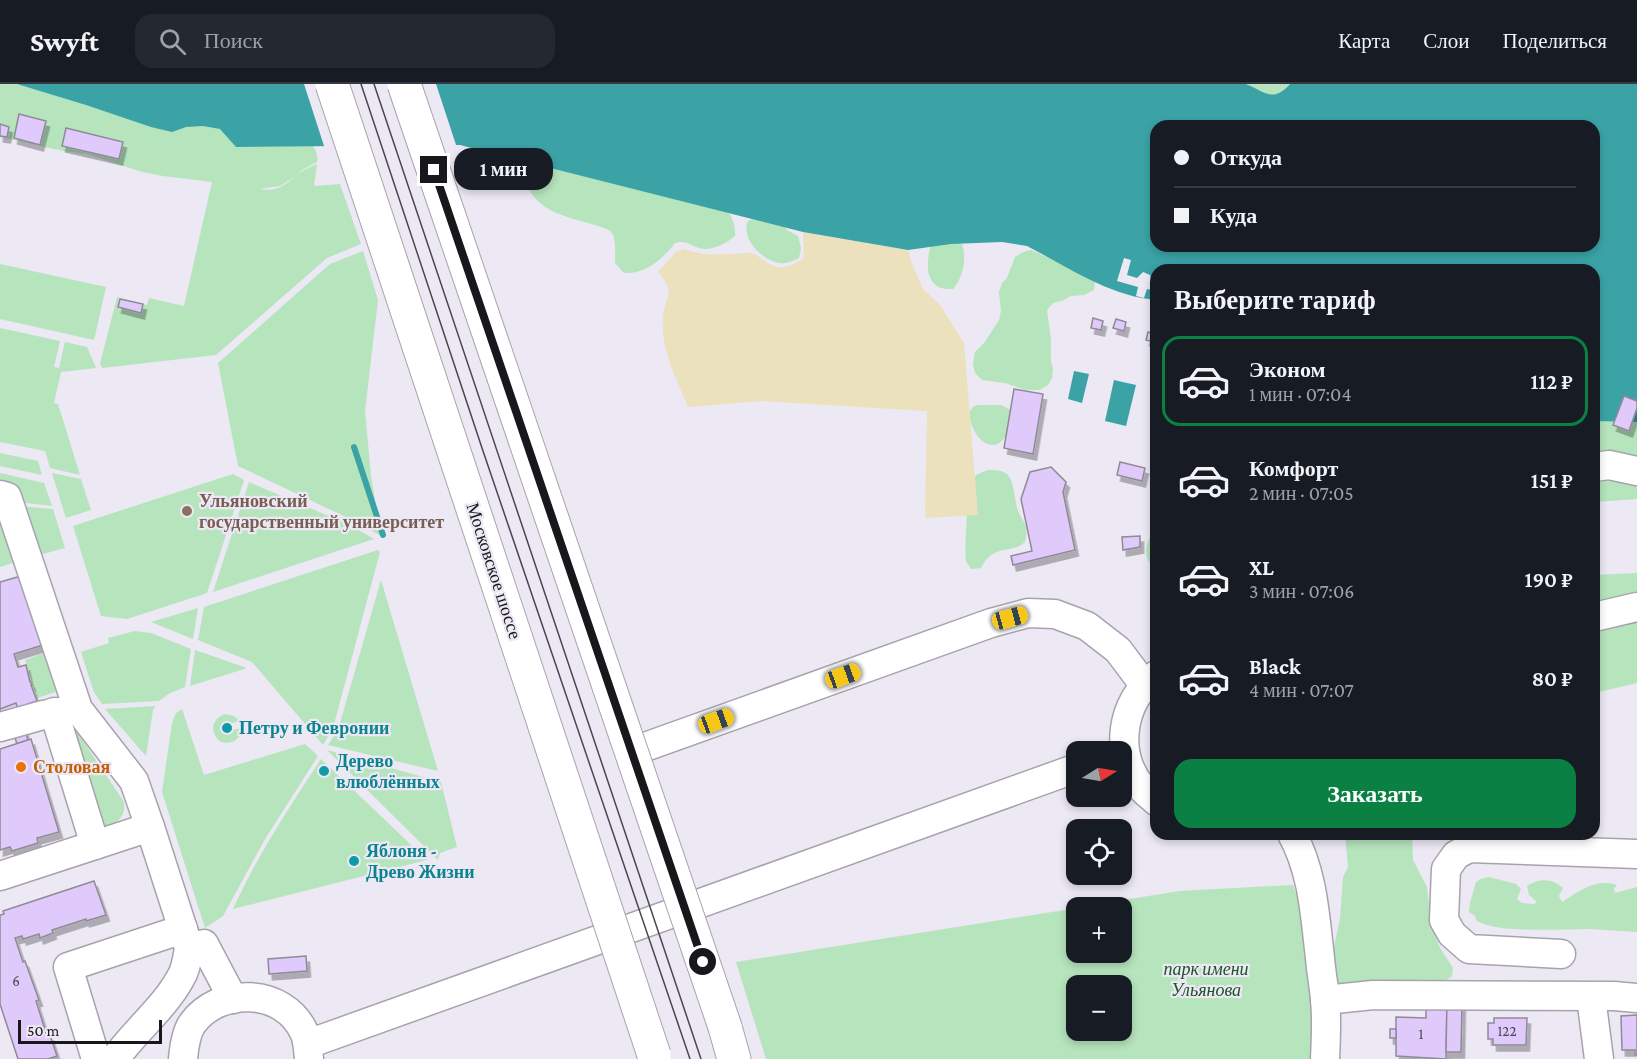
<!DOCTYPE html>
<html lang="ru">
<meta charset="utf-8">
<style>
body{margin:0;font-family:"Crimson Pro",serif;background:#242831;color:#f1f3f6;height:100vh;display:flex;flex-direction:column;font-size:22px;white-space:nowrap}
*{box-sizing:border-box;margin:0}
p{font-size:20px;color:#9ea1a6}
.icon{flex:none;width:33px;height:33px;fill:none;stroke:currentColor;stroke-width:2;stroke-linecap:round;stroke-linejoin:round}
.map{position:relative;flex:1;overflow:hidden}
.panel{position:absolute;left:1150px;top:180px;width:450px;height:576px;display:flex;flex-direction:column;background:#171b24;border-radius:18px;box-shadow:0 3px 9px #0003}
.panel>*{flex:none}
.top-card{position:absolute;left:1150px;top:36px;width:450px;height:132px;border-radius:18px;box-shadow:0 3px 9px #0003;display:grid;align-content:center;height:132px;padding:0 24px;background:#171b24}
.needle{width:39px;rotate:79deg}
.tools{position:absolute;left:1066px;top:657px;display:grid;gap:12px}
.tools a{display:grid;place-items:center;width:66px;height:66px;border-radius:12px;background:#171b24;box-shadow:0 3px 9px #0003;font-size:30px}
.scale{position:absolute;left:18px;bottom:15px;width:144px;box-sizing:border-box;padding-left:6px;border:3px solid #19171b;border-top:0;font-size:16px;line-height:21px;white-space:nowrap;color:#19171b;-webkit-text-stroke:4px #ece8f4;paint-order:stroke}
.end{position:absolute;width:27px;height:27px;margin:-14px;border:8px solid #19171b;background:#fff;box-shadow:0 0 0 3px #fff}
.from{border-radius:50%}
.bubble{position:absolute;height:42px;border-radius:18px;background:#171b24;box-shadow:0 3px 9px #0003;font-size:20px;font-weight:600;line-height:42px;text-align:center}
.car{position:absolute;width:18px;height:36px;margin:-18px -9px;border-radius:8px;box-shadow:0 0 4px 2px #0007;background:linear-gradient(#f5c518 24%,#345 0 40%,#f5c518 0 76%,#345 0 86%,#f5c518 0)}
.top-card b{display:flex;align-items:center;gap:21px;height:57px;font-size:22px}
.top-card b+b{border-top:2px solid #363941}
.top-card i{width:15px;height:15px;background:#f1f3f6}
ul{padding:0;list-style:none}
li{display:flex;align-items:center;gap:18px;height:90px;margin:0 12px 9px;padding:0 12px;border:3px solid transparent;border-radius:18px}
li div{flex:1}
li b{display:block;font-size:22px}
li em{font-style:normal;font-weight:600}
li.on{border-color:#0b8043}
li>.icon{width:54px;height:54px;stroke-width:1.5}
h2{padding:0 24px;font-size:27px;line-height:72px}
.primary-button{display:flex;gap:12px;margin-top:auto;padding:12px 24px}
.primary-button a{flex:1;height:69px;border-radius:18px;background:#0b8043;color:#fff;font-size:24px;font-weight:600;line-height:69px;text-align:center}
header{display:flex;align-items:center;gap:36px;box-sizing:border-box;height:84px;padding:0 30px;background:#171b24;border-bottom:2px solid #363941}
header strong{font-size:28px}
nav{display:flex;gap:33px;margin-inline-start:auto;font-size:21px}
.search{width:420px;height:54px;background:#242831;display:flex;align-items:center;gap:15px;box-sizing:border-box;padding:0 21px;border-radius:18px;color:#9ea1a6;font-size:22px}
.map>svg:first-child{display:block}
.green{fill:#b6e4bd;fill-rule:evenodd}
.sand{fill:#ebe1bc}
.water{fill:#3ba3a6;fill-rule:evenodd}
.pier{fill:#ece8f4}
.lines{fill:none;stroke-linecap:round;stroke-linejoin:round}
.stream{stroke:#3ba3a6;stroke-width:6}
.building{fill:#dfcafb;stroke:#8f8b96;stroke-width:1.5;filter:url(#shadow)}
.minor-casing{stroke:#a7a3ae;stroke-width:31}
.major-casing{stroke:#a7a3ae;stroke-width:35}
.minor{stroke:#fff;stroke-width:28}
.major{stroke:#fff;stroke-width:33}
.tram{stroke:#4a484d;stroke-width:1.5}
.major-bridge-casing{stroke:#a7a3ae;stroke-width:35;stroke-linecap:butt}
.major-bridge{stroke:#fff;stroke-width:33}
.route{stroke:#19171b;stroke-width:8}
.education-dot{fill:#8d6e63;stroke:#ece8f4;stroke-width:2}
.culture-dot{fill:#0f9aa8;stroke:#ece8f4;stroke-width:2}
.food-dot{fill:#e8710a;stroke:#ece8f4;stroke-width:2}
.labels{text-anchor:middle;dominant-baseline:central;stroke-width:4.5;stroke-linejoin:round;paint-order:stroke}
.number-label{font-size:15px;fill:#4a4453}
.education-label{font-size:18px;font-weight:bold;fill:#785e54;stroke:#ece8f4;text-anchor:start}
.street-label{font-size:18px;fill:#19171b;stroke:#ece8f4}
.culture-label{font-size:18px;font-weight:bold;fill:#0d838f;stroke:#ece8f4;text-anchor:start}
.food-label{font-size:18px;font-weight:bold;fill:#c56008;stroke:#ece8f4;text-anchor:start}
.park-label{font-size:18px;font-style:italic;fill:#1c532a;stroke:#ece8f4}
</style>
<header>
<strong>Swyft</strong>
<div class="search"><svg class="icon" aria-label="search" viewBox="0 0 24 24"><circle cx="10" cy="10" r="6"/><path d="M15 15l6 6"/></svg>Поиск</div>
<nav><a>Карта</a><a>Слои</a><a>Поделиться</a></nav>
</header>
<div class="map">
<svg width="1637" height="975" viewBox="0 0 1637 975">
<defs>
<filter id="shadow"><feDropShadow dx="3.5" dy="6" stdDeviation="0" flood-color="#0004"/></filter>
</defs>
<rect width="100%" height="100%" fill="#ece8f4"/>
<g class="green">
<path d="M0,0h17l290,55c6,7 12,13 10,23l-15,8 -6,6 -16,10 -20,3c21,4 29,-9 44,-19 4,-2 9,-4 13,-6l-3,22 26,-2 21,60 -34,14 -111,97 -114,13 -2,-4 17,-67 30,8 2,-7 35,8 28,-124 -49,-6 -21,-4 -55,-18 -24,-3 -63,-14z"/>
<path d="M1246,0h44c-17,20 -25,8 -44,0z"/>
<path d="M537,74l190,51c5,9 9,16 8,27 -8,7 -25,16 -36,12 -10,-3 -13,-8 -24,-5 -13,16 -28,31 -51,30l-9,-10c0,-7 1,-22 -2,-28 -3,-6 -9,-7 -15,-9 -35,-11 -66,-13 -76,-55l4,-6z"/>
<path d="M752,135l31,6 4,5 11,6 3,12 -2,10c-7,3 -12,6 -19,5 -17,-2 -40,-24 -32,-42z"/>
<path d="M960,156c8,15 4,36 -7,49 -28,2 -28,-24 -22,-44z"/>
<polygon points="1031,166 1086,190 1095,196 1094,206 1084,211 1071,212 1062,217 1053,219 1047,226 1051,256 1051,277 1053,285 1052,294 1048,301 1040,306 1026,306 1005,299 982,296 975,289 973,280 975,268 984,259 999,236 1001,227 999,208 1002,199 1007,194 1015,173 1023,168"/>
<polygon points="363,167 378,216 365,327 371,392 381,452 352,436 238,382 218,279 330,180"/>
<polygon points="0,180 106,203 94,256 0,235"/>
<polygon points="0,244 60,257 54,283 59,284 65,258 87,263 96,284 61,288 54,319 58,320 80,391 50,384 45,367 0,358"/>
<path d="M978,321h23l10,5c-1,7 0,18 -4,24 -16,28 -40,-4 -37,-23l4,-5z"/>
<polygon points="1595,321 1637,323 1637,415 1595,418"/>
<polygon points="0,369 38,377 42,391 0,382"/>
<path d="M988,386c7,0 14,0 19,4 8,8 7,26 11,37 2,6 7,10 8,17 1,5 0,9 -1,14 -16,14 -30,0 -44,26l-10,1c-1,-3 -4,-5 -5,-8 -2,-9 2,-74 6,-82 3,-5 11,-7 16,-9z"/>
<polygon points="0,389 44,399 52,422 18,418 0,403"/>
<polygon points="52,389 81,395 91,426 66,434"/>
<polygon points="233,390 244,396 207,509 127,535 101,532 73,442"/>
<polygon points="249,398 352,442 374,455 213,508"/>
<polygon points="19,422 53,425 65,464 36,472"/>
<polygon points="0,432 15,478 0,483"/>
<path d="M1156,450v35c-11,-8 -12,-18 -7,-30z"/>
<polygon points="378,466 380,468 333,644 323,661 252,578 198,556 204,523"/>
<polygon points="1637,489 1637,512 1595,516 1595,491"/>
<polygon points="381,496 438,687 328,661 338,646"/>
<polygon points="198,524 193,555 151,538"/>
<polygon points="1637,531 1637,599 1595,609 1594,543"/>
<polygon points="135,547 151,549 191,565 185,603 170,609 159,617 102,620 94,608 81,568 109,559 108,554"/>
<polygon points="195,566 247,584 190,602"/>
<polygon points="43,569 56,608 37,614 25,576"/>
<polygon points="156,622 153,626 146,672 105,625"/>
<polygon points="182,625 204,691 305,660 318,672 265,755 223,832 205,844 162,708 172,639 176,629"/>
<path d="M225,630l9,2 6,5 -10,3 1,6 11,-2c-1,11 -10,17 -21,14 -12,-9 -10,-23 4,-28z"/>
<path d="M69,636l55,82c2,15 -7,22 -21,25z"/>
<polygon points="327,666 441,698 457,763 440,769 438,776"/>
<path d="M321,675l106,101 -194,49c24,-53 56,-101 88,-150z"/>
<polygon points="1347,750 1412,750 1413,776 1427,803 1431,840 1440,864 1453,884 1452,892 1442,899 1346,905 1336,899 1333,867 1340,835 1343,793 1348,783 1345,751"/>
<path d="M1489,793l27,7 5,5 -4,10 5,4 12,1 3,-2 -8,-7 -2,-9c12,-8 25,-8 36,2l-4,8 3,6c17,-11 34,-24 55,-17l-3,4 1,4 22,-6v45c-15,-1 -31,-2 -46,-3 -25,0 -97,5 -115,-9l-1,-4 -6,-4 1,-9 6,-21 5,-3z"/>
<path d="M1293,801l12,37 13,137h-552l-30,-97 341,-54v44h45v-44l-43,-1 101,-16zM1077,902h45v44h-45z"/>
</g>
<path class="sand" d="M803,148l105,18 4,14 11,25 17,16 24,38 14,172 -53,3 2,-107 -165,-10 -74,6c-11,-28 -28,-58 -25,-89 2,-24 14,-23 -5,-46l18,-20 9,-3c15,6 31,6 46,5 6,0 13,-2 19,-1 10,1 17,14 28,14 10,1 18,-4 26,-9z"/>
<g class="water">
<path d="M17,0h1229c19,8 27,19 44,0h347v338l-42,-1 -1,-151h-438v30c-47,-4 -88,-33 -129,-54l-25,-4 -51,2 -43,6 -105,-18 -343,-87 -224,2 -16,-18 -17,-3 -17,1 -14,5 -21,-5 -65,-22zM1156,42h438v120h-438z"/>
<polygon points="1074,287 1089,290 1082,319 1068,315"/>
<polygon points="1114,296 1136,301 1126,342 1105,337"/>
</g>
<g class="pier">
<polygon points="304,0 436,0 457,64 325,65"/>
<polygon points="1124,174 1131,176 1127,191 1137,194 1143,188 1150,191 1152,197 1156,199 1156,207 1147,205 1144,214 1136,212 1138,203 1117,197"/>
</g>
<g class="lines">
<polyline class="stream" points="354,363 383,451"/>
</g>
<g class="building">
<polygon points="19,30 46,37 40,61 14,54"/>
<polygon points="0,40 9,43 7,53 0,52"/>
<polygon points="66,44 123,58 119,75 62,62"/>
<polygon points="120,215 143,220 141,229 118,223"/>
<polygon points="1093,234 1103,237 1101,246 1091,244"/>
<polygon points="1116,235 1126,238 1124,247 1113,244"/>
<polygon points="1148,248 1156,250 1154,258 1146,256"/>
<polygon points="1014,305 1043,310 1033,370 1004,364"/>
<polygon points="1624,312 1637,317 1637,324 1629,347 1613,341"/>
<polygon points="1120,378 1145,384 1142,397 1117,391"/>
<polygon points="1051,383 1066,398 1063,408 1075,466 1013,481 1011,472 1032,467 1021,415 1030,388"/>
<polygon points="1140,452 1140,463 1123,466 1122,453"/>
<polygon points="21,492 43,561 14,570 18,583 26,581 30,598 31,598 32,601 31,601 37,617 28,620 0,638 0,498"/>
<polygon points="16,619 20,631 0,638 0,625"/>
<polygon points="20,631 28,656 17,660 9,635"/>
<polygon points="31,655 59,748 37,754 38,759 12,767 10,763 0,766 0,665"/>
<polygon points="94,797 106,831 86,837 86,835 52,846 53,849 40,854 39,850 23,855 22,852 15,854 23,878 25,877 39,916 36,917 47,952 50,951 57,972 48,975 18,975 0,920 0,831 4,830 3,827"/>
<polygon points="306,872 307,887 269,890 268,875"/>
<polygon points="1426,917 1447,917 1446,975 1396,972 1396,933 1426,934"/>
<polygon points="1447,917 1462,917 1461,968 1446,968"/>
<polygon points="1637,931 1637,971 1635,971 1635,966 1622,966 1621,932"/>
<polygon points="1494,934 1527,934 1526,961 1493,961 1493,955 1488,955 1488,939 1494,939"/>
<rect x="1390" y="945" width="6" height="9"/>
</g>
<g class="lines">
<g class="minor-casing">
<g id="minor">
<polyline points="1594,383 1609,381 1637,387"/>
<polyline points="0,411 7,413 78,625 134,697 150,743"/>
<polyline points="1594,533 1637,523"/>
<path d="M1156,591c-35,27 -43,78 -14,113 4,5 10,9 14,13"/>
<polyline points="54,628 95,761"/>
<polyline points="0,643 43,631 71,626"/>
<polyline points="631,668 991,539 1028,529 1055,530 1087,542 1118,566 1145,602"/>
<path d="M1292,750c21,38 23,82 28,124 1,14 4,28 5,41 2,20 1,40 0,60"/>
<path d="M0,792l150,-49 39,121c-2,11 -3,22 -9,31 -16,29 -46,53 -65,80"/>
<polyline points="189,864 204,860 233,915"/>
<polyline points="1561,870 1469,865 1452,850 1444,836 1446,785 1456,771 1469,764 1637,770"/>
<polyline points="1591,913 1599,975"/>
<polyline points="1325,916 1373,911 1614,912 1637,914"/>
<polyline points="308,960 1077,684"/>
<polyline points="96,975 68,883 183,845"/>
<path d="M183,975c1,-11 3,-26 9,-35 27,-38 92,-36 112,8 4,8 4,18 5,27"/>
</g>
</g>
<g class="major-casing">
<polyline id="major" points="725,943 734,975"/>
</g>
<use href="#minor" class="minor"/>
<use href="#major" class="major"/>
<g class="tram">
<polyline points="361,0 483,367 690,975"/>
<polyline points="374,0 701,975"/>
</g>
<g class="major-bridge-casing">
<g id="major-bridge">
<polyline points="332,0 654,971"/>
<polyline points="404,0 725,943"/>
</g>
</g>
<use href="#major-bridge" class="major-bridge"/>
</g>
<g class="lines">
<polyline class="route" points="434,86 703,878"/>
</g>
<circle class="education-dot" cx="187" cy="427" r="6"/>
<g class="culture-dot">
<circle cx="227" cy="644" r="6"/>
<circle cx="324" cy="687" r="6"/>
<circle cx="354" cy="777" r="6"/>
</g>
<circle class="food-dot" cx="21" cy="683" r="6"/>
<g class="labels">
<g class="number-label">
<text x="16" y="897">6</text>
<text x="1507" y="947">122</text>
<text x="1421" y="950">1</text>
</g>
<g class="education-label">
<text x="199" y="417">Ульяновский<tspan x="199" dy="21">государственный университет</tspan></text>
</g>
<g class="street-label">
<text transform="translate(494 487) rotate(72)">Московское шоссе</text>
</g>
<g class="culture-label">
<text x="239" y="644">Петру и Февронии</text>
<text x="336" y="677">Дерево<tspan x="336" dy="21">влюблённых</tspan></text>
<text x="366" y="767">Яблоня -<tspan x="366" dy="21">Древо Жизни</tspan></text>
</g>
<g class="food-label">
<text x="33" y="683">Столовая</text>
</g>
<g class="park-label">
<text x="1206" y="885">парк имени<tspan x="1206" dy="21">Ульянова</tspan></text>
</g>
</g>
</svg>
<div class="tools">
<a><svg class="needle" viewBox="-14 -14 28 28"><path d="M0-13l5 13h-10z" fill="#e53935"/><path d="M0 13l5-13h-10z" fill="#9ea1a6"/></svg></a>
<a><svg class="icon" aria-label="locate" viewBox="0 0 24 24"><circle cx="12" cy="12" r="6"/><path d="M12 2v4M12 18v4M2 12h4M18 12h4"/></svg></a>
<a>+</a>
<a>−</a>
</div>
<div class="scale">50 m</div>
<i class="end from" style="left:703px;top:878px"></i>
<i class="end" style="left:434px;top:86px"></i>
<div class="bubble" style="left:454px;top:64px;width:99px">1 мин</div>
<i class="car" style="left:1010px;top:534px;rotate:75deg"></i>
<i class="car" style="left:843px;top:592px;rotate:70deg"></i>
<i class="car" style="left:716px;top:637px;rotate:70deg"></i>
<div class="top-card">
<b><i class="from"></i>Откуда</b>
<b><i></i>Куда</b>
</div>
<section class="panel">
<h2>Выберите тариф</h2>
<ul>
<li class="on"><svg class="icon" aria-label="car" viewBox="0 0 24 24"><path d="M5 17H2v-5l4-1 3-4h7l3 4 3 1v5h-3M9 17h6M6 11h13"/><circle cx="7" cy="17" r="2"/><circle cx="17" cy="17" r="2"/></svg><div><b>Эконом</b><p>1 мин · 07:04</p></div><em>112 ₽</em></li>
<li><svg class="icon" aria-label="car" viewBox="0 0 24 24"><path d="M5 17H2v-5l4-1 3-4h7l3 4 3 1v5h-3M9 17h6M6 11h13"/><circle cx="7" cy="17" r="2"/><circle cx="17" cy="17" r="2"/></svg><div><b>Комфорт</b><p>2 мин · 07:05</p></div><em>151 ₽</em></li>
<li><svg class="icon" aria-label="car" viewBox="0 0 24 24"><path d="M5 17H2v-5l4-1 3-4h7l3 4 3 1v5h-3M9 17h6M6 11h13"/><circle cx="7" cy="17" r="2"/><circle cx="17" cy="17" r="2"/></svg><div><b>XL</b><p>3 мин · 07:06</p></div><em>190 ₽</em></li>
<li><svg class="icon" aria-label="car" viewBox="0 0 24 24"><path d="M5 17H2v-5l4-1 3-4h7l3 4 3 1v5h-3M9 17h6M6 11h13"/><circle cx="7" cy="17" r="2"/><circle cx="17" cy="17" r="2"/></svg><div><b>Black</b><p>4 мин · 07:07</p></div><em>80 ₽</em></li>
</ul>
<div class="primary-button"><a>Заказать</a></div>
</section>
</div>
